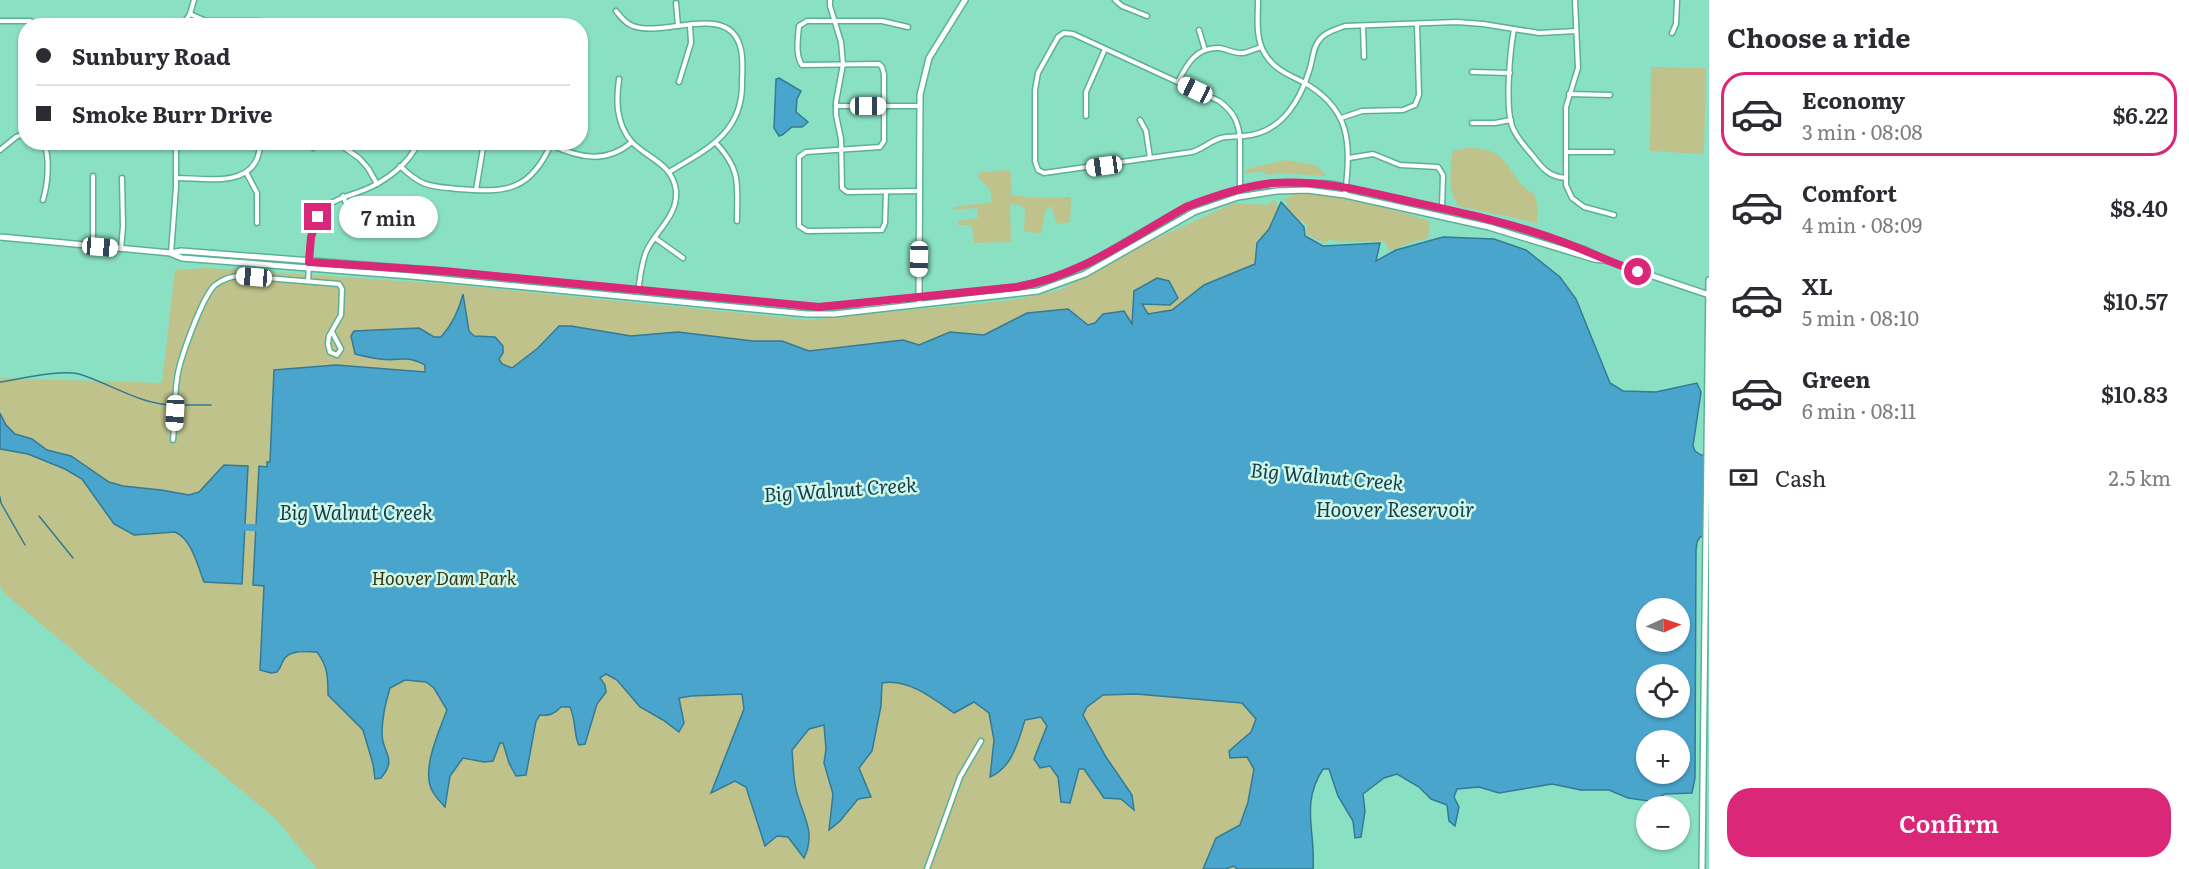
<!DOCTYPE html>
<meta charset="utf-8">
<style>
body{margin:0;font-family:Literata,serif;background:#f7f7f7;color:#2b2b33;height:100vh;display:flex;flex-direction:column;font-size:22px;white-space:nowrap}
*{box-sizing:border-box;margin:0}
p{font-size:20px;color:#7c7c81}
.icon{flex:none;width:33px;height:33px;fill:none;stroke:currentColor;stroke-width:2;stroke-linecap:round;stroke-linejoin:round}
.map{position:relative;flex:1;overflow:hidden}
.side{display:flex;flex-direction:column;background:#fff;width:480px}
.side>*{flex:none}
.hud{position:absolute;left:18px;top:18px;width:570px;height:132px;border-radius:24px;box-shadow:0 2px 4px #0004;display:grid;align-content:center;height:132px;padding:0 18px;background:#fff}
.needle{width:39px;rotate:87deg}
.controls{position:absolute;left:1636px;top:598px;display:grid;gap:12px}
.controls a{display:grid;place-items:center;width:54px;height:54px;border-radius:50%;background:#fff;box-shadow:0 2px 4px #0004;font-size:30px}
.end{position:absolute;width:27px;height:27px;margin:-14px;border:8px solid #db2777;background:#fff;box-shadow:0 0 0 3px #fff}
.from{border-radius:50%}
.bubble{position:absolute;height:42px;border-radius:21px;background:#fff;box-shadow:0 2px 4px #0004;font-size:20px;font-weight:600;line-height:42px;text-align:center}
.car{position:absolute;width:18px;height:36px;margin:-18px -9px;border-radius:8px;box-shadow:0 0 4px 2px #0007;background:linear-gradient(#fff 24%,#345 0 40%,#fff 0 76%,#345 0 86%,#fff 0)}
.hud b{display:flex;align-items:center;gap:21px;height:57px;font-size:22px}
.hud b+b{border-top:2px solid #e1e1e2}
.hud i{width:15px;height:15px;background:#2b2b33}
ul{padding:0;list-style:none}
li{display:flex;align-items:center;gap:18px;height:84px;margin:0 12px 9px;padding:0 6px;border:3px solid transparent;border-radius:24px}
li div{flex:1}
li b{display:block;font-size:22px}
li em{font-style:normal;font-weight:600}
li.active{border-color:#db2777}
li>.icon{width:54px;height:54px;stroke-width:1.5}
h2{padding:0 18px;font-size:27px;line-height:72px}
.pay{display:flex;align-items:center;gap:15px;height:66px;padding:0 18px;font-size:22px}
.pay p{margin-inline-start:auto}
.cta{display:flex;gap:12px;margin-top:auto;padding:12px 18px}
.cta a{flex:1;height:69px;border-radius:24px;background:#db2777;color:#fff;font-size:24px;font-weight:600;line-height:69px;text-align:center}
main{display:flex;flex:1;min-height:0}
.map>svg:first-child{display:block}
.green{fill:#bfc28a}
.water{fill:#4aa5cd;stroke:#347a94;stroke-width:1.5;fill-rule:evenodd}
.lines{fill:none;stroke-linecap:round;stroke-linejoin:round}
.stream{stroke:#347a94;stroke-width:1.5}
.river{stroke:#4aa5cd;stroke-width:7}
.minor-casing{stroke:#5bb195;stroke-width:7}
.major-casing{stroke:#5bb195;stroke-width:8}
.minor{stroke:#fff;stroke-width:4}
.major{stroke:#fff;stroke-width:5}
.route{stroke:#db2777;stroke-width:8}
.labels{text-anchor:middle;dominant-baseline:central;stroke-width:5;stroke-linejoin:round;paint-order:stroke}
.park-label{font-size:18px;font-style:italic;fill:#363613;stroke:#cff8e8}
.water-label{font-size:20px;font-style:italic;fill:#143c4e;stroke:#cff8e8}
</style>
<main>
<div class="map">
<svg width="1709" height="869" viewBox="0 0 1709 869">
<rect width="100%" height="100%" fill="#8ae0c3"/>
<g class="green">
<polygon points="1651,67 1706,68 1704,154 1650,151"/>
<path d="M1466,148c49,-1 38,29 69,47l3,15 -1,13 -78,-17c-12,-16 -9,-36 -6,-55z"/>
<polygon points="1285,160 1315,165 1325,174 1325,176 1282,173 1268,175 1262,171 1244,174 1247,169"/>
<polygon points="1010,170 1012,195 1037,198 1071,197 1070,222 1057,224 1051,206 1045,210 1041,234 1024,231 1025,209 1018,204 1010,205 1011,242 974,243 972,225 957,225 959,221 978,218 977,208 953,210 954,207 992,202 990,189 977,176 982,172"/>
<path d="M1299,192c44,5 86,14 127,28l4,3 -2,15 -19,5 -19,8 -6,-10 -45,1 -9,-3 -6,4 -18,-9 1,-9 -6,-5 3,537 -12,112h-975l-41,-50 -271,-225 -5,-8v-208l162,5 13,-113 31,-2 240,16 362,36 206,-20 46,-10 78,-43 96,-44 34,2 5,-5 4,2 -1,3 14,1 -6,-7z"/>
</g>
<g class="water">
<polygon points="779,78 801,91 797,99 796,112 808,122 802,127 792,127 782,135 779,136 774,128 776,79"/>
<path d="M1281,202l23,25 1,9 18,10 57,-3 -4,18 20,-11 47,-13 51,2 32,11 34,27 16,22 34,84 13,8 33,1 41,-9 4,9 -8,54 2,5 6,4h8v80l-9,2 -3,5 -1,9 -1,227 -3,15 -27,1 -16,7 -21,-3 -19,-8h-28l-29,-6 -53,9 -20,-6 -22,2 -3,8 5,10 -4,19 -6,-5 -2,-16 -16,-6 -12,-12 -22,-13 -13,4 -21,16 2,17 -4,26 -6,1 -2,-17 -15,-25 -9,-27h-6c-23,35 -7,63 -10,100h-76l-3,-3 -9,3h-22l13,-31 24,-13 8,-23 6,-33 -7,-12 -17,1 -1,-7 22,-19 5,-13 -14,-16 -106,-9 -33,1 -16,12 -4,8 23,42 26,38 2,15 -13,-11 -17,-1 -20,-29h-5l-9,34 -9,-1 -3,-25 -8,-11 -10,2 -6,-9 13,-33 -6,-9 -16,3c-7,21 -12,47 -35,57l4,-37 -5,-27 -15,-11 -20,11c-20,-14 -46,-35 -72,-30l-1,23 -9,45 -13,17 12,29 -13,2 -18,22 -11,9 4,-36 -9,-31 2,-14 -2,-24 -15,4 -17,21c1,11 1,23 3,34 4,28 23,45 9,74l-16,-21 -11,-1 -12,10 -19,-59 -11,-6 -24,12 33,-84 -2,-15 -51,2 -12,2 5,25 -5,9 -16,-12 -23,-13 -23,-27 -11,-6 -6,4 5,7 1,7 -9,12 -12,40 -6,1c-5,-7 -3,-26 -9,-38h-9c-7,7 -11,9 -21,8l-4,6 -10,54 -10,1 -7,-13 -6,-20h-3l-7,18 -9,1 -21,-4 -13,18 -5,31c-4,-5 -9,-9 -12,-15 -13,-20 6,-61 14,-82l-13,-22 -8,-6 -21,-2 -15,8c-5,16 -8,30 -8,46 0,19 16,24 -1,44l-6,1 -2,-15 -10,-34 -35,-35c0,-17 0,-29 -11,-43 -10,0 -26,-3 -33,7 -3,5 -3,9 -7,13l-6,1 -11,-3 4,-84 -11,-1 6,-119 8,1v-5h3l4,-92 62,-5 89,7v-7c-21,-11 -25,-3 -45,-6 -8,-1 -17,-3 -25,-5l-4,-18 3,-5 65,-3 15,9h7c11,-12 18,-27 22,-43l6,37 5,5 21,1 8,9v7l-4,6 3,5 10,4 26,-20 21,-22h12l60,10 47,-4 75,9h29l27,10 94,-11 16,5 31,-13 34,3 43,-22 41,-4 20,16 7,-2 8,-9 21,-3 8,13 2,-33 23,-13 12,3 9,17 -8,7 -28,-1 6,10 24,-4 32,-25 51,-21 2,-21 12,-14zM1647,609h33v33h-33zM1647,675h33v33h-33zM1647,741h33v33h-33z"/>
<path d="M0,413l6,12 9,9 17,5 15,11 24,6 38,26 14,4 38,4 28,5 10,-3 25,-27 24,1 -6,118 -38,-2c-6,-15 -12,-43 -29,-50l-41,3 -20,-11 -32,-45 -17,-10 -37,-15 -28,-5z"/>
</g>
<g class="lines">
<g class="stream">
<path d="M0,382c20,-3 61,-13 79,-8 30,9 60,30 93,31"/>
<polyline points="178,405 211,405"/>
<polyline points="0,497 1,503 25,545"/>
<polyline points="39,516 73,558"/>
</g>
<polyline class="river" points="238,527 263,528"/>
<g class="minor-casing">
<g id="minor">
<polyline points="830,0 830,6 841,42 843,64 836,102 836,115 841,139 842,188 847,192 919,191"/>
<polyline points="1115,0 1122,6 1147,16"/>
<path d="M1258,0c0,18 -3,38 7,54 8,14 22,20 36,27 51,27 50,63 44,114"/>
<polyline points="1575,0 1578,68 1566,107 1566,185 1572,198 1584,207 1614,215"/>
<polyline points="676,3 678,26"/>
<path d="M616,11c5,6 10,13 17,15 31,12 94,-24 107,20 4,12 2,25 2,37 1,50 -36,67 -73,89"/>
<polyline points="190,14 206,21 260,21"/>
<polyline points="0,21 30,21 41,26"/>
<polyline points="182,26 190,14 194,0"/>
<polyline points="337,26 353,23 413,23 420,26"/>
<polyline points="474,26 512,23"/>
<polyline points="1363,26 1364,57"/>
<path d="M1514,29c-4,22 -9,76 -2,97 4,11 13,21 21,30 9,12 16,21 33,22"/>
<polyline points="1199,30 1205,50"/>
<polyline points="1672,33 1676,24 1677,0"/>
<polyline points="1472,72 1510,73"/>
<path d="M619,79c-3,22 -3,44 12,62 15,17 42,22 45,50 2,25 -20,39 -30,61 -5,13 -6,26 -8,40"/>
<polyline points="679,82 691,43 690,25"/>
<path d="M1178,82c9,-18 18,-35 41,-34 8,1 16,6 24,5 6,-1 12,-4 18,-6"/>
<polyline points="1569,94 1610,95"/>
<polyline points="836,106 919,106"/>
<polyline points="1086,116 1086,92 1105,49"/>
<polyline points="1341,118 1362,111 1403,110 1415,105 1419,95 1417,24"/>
<polyline points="1140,120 1146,131 1150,158"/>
<polyline points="1472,123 1495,123 1511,120"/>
<polyline points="336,142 359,158 368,168 377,184"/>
<path d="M716,143c26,28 21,42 21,78"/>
<path d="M551,145c29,13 55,19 81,-3"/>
<polyline points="313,148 320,142"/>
<polyline points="0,150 16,137 26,133"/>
<polyline points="1566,152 1612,152"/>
<polyline points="1349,158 1373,154 1400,165 1438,167 1443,175 1442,208"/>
<path d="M400,166c22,21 29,20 58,23 49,4 73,2 94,-47"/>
<polyline points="246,172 257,193 257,223"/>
<polyline points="93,176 93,246"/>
<path d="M176,178c31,0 84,12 84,-36"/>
<polyline points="476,190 484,142"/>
<path d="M1240,191v-51c-1,-18 -7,-29 -21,-39l-146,-67 -9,-1 -6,4 -20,36 -3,17v71l3,9 6,3 148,-21c11,-3 18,-11 29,-14 8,-2 15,-1 23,-2 14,-1 27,-7 37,-16 14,-13 24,-34 29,-52 3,-10 3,-22 11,-30 6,-7 16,-9 24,-12l112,-4 26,2 56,9 37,-2"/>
<path d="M886,192l-1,31 -3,7 -75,1 -8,-5v-69l7,-5 74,-5 4,-6v-67l-2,-7 -3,-3 -77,1c-7,-10 -4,-27 -3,-39l8,-5h75l26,6"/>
<polyline points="343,196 356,228"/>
<path d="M43,200c5,-17 7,-41 1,-58"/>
<polyline points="655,238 683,258"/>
<polyline points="121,249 123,226 122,178"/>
<polyline points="171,253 176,187 176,142"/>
<path d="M308,281c2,-21 -1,-45 10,-63 10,-19 29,-21 46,-28 20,-8 46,-26 54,-48"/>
<path d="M173,440c2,-20 1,-41 4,-61 2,-18 25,-82 38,-94 8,-6 16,-9 26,-9l98,8 3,5 -1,26 -12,21 -1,8 2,8 7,3 4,-6 -9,-17"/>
<polyline points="927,869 960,777 981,741"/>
</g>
</g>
<g class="major-casing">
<g id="major">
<path d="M0,237l171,16 10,-2 262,20 352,35 24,1 47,-3 151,-17 31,-7 41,-17 97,-56c50,-20 92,-26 145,-23l183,42 72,24 19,10 104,35"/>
<polyline points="172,254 182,258 411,276 807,314 834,314 1038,291 1085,274 1194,212 1238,197 1277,191 1307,190 1345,195 1489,227 1594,259 1603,260"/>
<polyline points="919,300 920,95 929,58 965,0"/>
<polyline points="1702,869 1709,280"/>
</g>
</g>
<use href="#minor" class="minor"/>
<use href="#major" class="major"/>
</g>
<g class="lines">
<path class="route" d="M318,217l-7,20 -2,25 134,9 376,36 198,-20c63,-11 114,-49 169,-80 28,-11 57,-21 87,-24 44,-3 84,6 126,16 50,11 101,21 150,38 30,10 58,24 89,35"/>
</g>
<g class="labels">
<g class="park-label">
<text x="444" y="577">Hoover Dam Park</text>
</g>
<g class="water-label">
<text transform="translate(1327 475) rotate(5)">Big Walnut Creek</text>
<text transform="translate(840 488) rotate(-4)">Big Walnut Creek</text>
<text x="1395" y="508">Hoover Reservoir</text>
<text x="356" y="511">Big Walnut Creek</text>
</g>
</g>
</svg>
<div class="controls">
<a><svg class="needle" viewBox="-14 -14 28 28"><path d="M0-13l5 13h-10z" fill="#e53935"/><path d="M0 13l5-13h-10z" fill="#7c7c81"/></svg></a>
<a><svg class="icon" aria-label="locate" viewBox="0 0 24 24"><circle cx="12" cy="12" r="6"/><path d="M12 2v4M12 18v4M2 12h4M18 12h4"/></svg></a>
<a>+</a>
<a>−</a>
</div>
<i class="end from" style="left:1638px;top:272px"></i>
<i class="end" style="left:318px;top:217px"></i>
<div class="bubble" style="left:339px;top:196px;width:99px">7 min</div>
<i class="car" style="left:1195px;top:90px;rotate:295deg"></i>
<i class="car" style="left:868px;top:106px;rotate:90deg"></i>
<i class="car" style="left:1104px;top:166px;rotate:262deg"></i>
<i class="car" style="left:100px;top:247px;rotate:95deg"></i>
<i class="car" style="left:919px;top:259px;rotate:181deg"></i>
<i class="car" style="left:254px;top:277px;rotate:275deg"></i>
<i class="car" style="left:175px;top:413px;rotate:183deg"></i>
<div class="hud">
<b><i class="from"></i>Sunbury Road</b>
<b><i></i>Smoke Burr Drive</b>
</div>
</div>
<section class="side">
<h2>Choose a ride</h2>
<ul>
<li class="active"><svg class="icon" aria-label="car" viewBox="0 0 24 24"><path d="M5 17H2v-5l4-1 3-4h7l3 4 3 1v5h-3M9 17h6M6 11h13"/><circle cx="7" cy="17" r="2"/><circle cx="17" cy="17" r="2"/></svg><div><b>Economy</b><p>3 min · 08:08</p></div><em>$6.22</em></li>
<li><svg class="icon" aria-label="car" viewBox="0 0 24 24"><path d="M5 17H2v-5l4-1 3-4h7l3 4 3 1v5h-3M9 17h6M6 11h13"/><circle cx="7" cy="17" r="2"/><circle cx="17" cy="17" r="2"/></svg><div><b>Comfort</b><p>4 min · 08:09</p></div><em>$8.40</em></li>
<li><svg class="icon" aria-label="car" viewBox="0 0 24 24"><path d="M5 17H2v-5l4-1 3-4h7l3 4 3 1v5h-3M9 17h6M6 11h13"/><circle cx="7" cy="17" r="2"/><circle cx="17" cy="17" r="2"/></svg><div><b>XL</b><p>5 min · 08:10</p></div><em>$10.57</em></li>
<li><svg class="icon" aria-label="car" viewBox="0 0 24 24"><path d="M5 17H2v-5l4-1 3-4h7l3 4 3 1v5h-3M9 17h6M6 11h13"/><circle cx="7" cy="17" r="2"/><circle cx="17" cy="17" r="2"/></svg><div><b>Green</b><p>6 min · 08:11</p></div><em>$10.83</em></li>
</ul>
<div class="pay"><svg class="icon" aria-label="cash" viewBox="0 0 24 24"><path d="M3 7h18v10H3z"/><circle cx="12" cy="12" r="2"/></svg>Cash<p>2.5 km</p></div>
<div class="cta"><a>Confirm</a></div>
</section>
</main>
